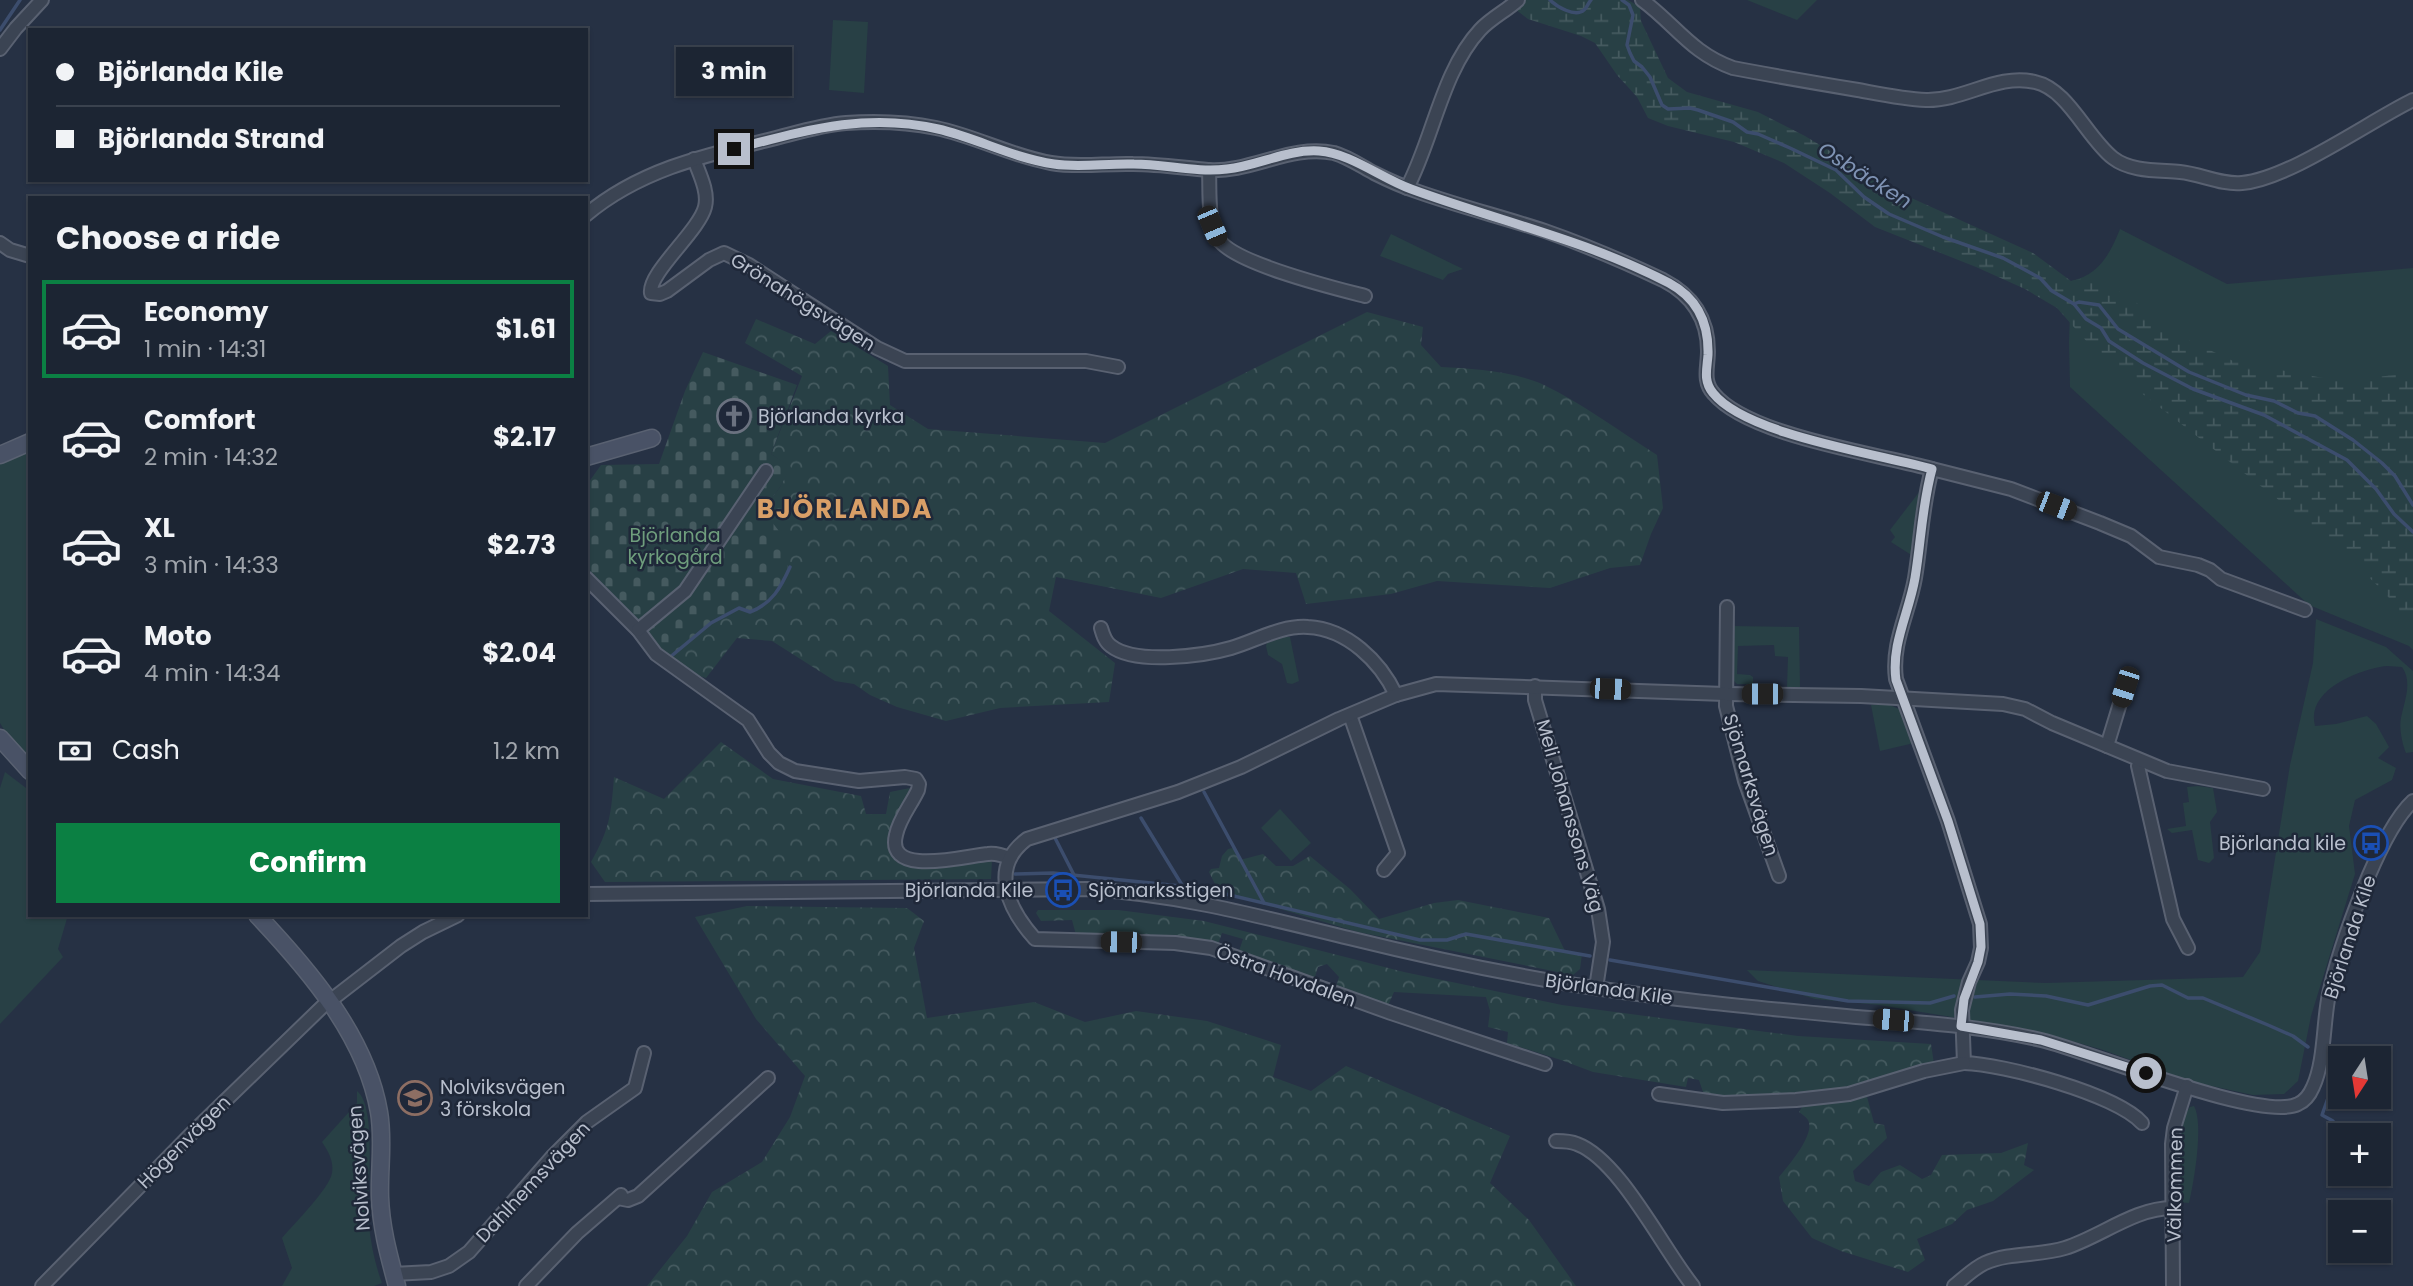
<!DOCTYPE html>
<meta charset="utf-8">
<style>
body{margin:0;font-family:Poppins,sans-serif;background:#252d3b;color:#f1f3f6;height:100vh;display:flex;flex-direction:column;font-size:26px;white-space:nowrap}
*{box-sizing:border-box;margin:0}
p{font-size:23px;color:#a0a5ac}
.icon{flex:none;width:38px;height:38px;fill:none;stroke:currentColor;stroke-width:2;stroke-linecap:round;stroke-linejoin:round}
.map{position:relative;flex:1;overflow:hidden}
.side{position:absolute;left:28px;top:196px;width:560px;height:721px;display:flex;flex-direction:column;background:#1c2533;border-radius:0px;box-shadow:0 2px 5px #0004,0 0 0 2px #3a424e}
.side>*{flex:none}
.hud{position:absolute;left:28px;top:28px;width:560px;height:154px;border-radius:0px;box-shadow:0 2px 5px #0004,0 0 0 2px #3a424e;display:grid;align-content:center;height:154px;padding:0 28px;background:#1c2533}
.needle{width:46px;rotate:192deg}
.fabs{position:absolute;left:2328px;top:1046px;display:grid;gap:14px}
.fabs a{display:grid;place-items:center;width:63px;height:63px;border-radius:0px;background:#1c2533;box-shadow:0 2px 5px #0004,0 0 0 2px #3a424e;font-size:35px}
.end{position:absolute;width:32px;height:32px;margin:-16px;border:9px solid #b8bfcd;background:#111;box-shadow:0 0 0 4px #111}
.from{border-radius:50%}
.bubble{position:absolute;height:49px;border-radius:0px;background:#1c2533;box-shadow:0 2px 5px #0004,0 0 0 2px #3a424e;font-size:23px;font-weight:700;line-height:49px;text-align:center}
.car{position:absolute;width:21px;height:42px;margin:-21px -10px;border-radius:9px;box-shadow:0 0 5px 2px #0007;background:linear-gradient(#222 24%,#8ab4d8 0 40%,#222 0 76%,#8ab4d8 0 86%,#222 0)}
.hud b{display:flex;align-items:center;gap:24px;height:66px;font-size:26px}
.hud b+b{border-top:2px solid #3a424e}
.hud i{width:18px;height:18px;background:#f1f3f6}
ul{padding:0;list-style:none}
li{display:flex;align-items:center;gap:21px;height:98px;margin:0 14px 10px;padding:0 14px;border:4px solid transparent;border-radius:0px}
li div{flex:1}
li b{display:block;font-size:26px}
li em{font-style:normal;font-weight:700}
li.current{border-color:#0b8043}
li>.icon{width:63px;height:63px;stroke-width:1.5}
h2{padding:0 28px;font-size:32px;line-height:84px}
.pay{display:flex;align-items:center;gap:18px;height:77px;padding:0 28px;font-size:26px}
.pay p{margin-inline-start:auto}
.action{display:flex;gap:14px;margin-top:auto;padding:14px 28px}
.action a{flex:1;height:80px;border-radius:0px;background:#0b8043;color:#fff;font-size:28px;font-weight:700;line-height:80px;text-align:center}
.map>svg:first-child{display:block}
.green{fill:#284045}
.forest{fill:url(#forest-crowns)}
.wetland{fill:url(#wetland-marsh)}
.cemetery{fill:url(#cemetery-stones)}
.lines{fill:none;stroke-linecap:round;stroke-linejoin:round}
.stream{stroke:#3c4d6d;stroke-width:3.5}
.street-casing{stroke:#596171;stroke-width:16}
.secondary-casing{stroke:#596171;stroke-width:19}
.street{stroke:#3b4453;stroke-width:12}
.secondary{stroke:#495266;stroke-width:16}
.route{stroke:#b8bfcd;stroke-width:9}
.labels{text-anchor:middle;dominant-baseline:central;stroke-width:5;stroke-linejoin:round;paint-order:stroke}
.street-label{font-size:19px;fill:#b8bfcd;stroke:#1f2839}
.poi-label{font-size:19px;fill:#b8bfcd;stroke:#1f2839;text-anchor:start}
.park-label{font-size:19px;fill:#6f9e7d;stroke:#1f2839}
.water-label{font-size:21px;font-style:italic;fill:#7f93b4;stroke:#1f2839}
.district-label{font-size:26px;font-weight:bold;letter-spacing:2px;fill:#d99f67;stroke:#1f2839}
</style>
<div class="map">
<svg width="2413" height="1286" viewBox="0 0 2413 1286">
<defs>
<pattern id="forest-crowns" width="20" height="18" patternUnits="userSpaceOnUse" patternTransform="scale(1.75)"><rect width="20" height="18" fill="#284045"/><path d="M2 6a3 3 0 1 1 6 0M12 15a3 3 0 1 1 6 0" fill="none" stroke="#455a5f"/></pattern>
<pattern id="wetland-marsh" width="20" height="14" patternUnits="userSpaceOnUse" patternTransform="scale(1.75)"><rect width="20" height="14" fill="#284045"/><path d="M1 5h8M5 5V1M11 12h8M15 12V8" fill="none" stroke="#455a5f"/></pattern>
<pattern id="cemetery-stones" width="16" height="16" patternUnits="userSpaceOnUse" patternTransform="scale(1.75)"><rect width="16" height="16" fill="#284045"/><path d="M2 7V4a2 2 0 0 1 4 0v3zM10 15v-3a2 2 0 0 1 4 0v3z" fill="#455a5f"/></pattern>
</defs>
<rect width="100%" height="100%" fill="#263144"/>
<g class="green">
<polygon points="1747,0 1817,0 1797,20"/>
<polygon points="833,20 868,22 864,93 829,90"/>
<path d="M2120,229l107,55 186,-16v382l-4,-4 -100,-41 -239,-218 -1,-45 2,-61c28,-6 39,-27 49,-52z"/>
<polygon points="1391,234 1463,269 1448,274 1443,280 1380,256"/>
<polygon points="30,448 30,758 8,736 0,723 0,459"/>
<polygon points="1923,487 1913,556 1891,542 1895,537 1890,530"/>
<path d="M2316,619l70,28 27,24v81l-7,1c-4,-10 -7,-25 -5,-35 3,-16 12,-36 1,-51 -7,0 -15,-2 -22,0 -27,5 -74,25 -65,59l21,-2 31,-8 9,8 13,23 -11,11 18,10 -4,12 -37,20 -6,26 6,48 -44,142 -13,65 -14,13 -31,1 -60,-13 -93,-33 -64,-18 -157,-26 -64,-6 -57,-18 -11,-11 299,13 197,-6 17,-25 30,-187 23,-102z"/>
<polygon points="1730,626 1799,627 1800,687 1787,687 1788,657 1775,656 1774,645 1738,646 1737,674 1750,675 1753,677 1753,684 1737,684 1729,676"/>
<polygon points="1284,637 1290,637 1299,681 1292,684 1287,683 1282,664 1268,655 1266,646 1267,643"/>
<polygon points="1871,705 1890,705 1901,710 1914,743 1880,751"/>
<polygon points="5,772 30,791 30,915 68,915 58,949 63,957 0,1024 0,788"/>
<polygon points="2198,786 2213,788 2217,812 2210,822 2214,858 2209,863 2198,860 2192,830 2172,833 2167,829 2186,826 2183,803 2189,802 2187,787"/>
<polygon points="1280,809 1311,843 1291,861 1261,828"/>
<path d="M357,1091c21,16 9,105 12,134 2,20 6,39 13,58l-8,3h-92l10,-18 -10,-30c11,-13 48,-50 50,-65 2,-12 -4,-22 -10,-31l35,-39z"/>
<path d="M2194,1106c10,18 0,76 -5,97l-12,-1c0,-30 -6,-70 13,-95z"/>
</g>
<g class="forest">
<path d="M1367,312l56,15 -2,18 20,22c29,1 75,5 101,17 40,19 77,47 115,71l6,53 -12,26 -11,31 -30,3 -60,20 -113,-7 -46,13 -85,10 -10,-31 -53,-4 -82,29 -105,-21 -7,34 66,52 -6,39 -109,6 -54,13 -49,-14 -27,-12 -16,-11 -19,-3 -63,-40 -35,-3 -31,40 -19,-6 -20,-13 47,-39 25,-13 12,4 11,-4 10,-9 -11,-85 19,-26 10,-20 -19,-13 31,-78 -57,-33 11,-24 59,25 16,-13 57,35 2,39 38,24 177,14z"/>
<path d="M721,742l52,37 88,17 5,18h20l4,-22 20,-4 -18,43 13,30 87,-1 -1,19 -386,3 -14,-20c19,-33 20,-48 23,-85l50,22z"/>
<polygon points="1233,848 1240,860 1263,854 1276,866 1293,866 1310,856 1350,889 1379,919 1434,903 1458,900 1549,918 1565,951 1582,954 1580,969 1573,975 1358,932 1226,893 1215,884 1209,872 1211,869 1219,868 1222,856 1228,849"/>
<polygon points="747,906 907,908 924,921 914,948 927,1018 1034,1002 1085,1022 1136,1011 1207,1021 1281,1045 1273,1077 1311,1091 1346,1066 1510,1136 1490,1183 1529,1220 1576,1286 647,1286 687,1236 712,1192 762,1162 790,1117 805,1076 756,1019 695,917"/>
<polygon points="1038,910 1118,910 1204,921 1404,972 1562,1005 1798,1036 1931,1044 1934,1064 1855,1089 1808,1095 1705,1098 1699,1080 1688,1078 1686,1087 1593,1072 1561,1060 1507,1043 1508,1032 1488,1027 1490,1011 1486,997 1394,992 1387,1008 1335,990 1339,977 1327,964 1318,967 1314,980 1238,954 1243,939 1222,933 1217,947 1076,935 1072,920 1041,921 1036,913"/>
<path d="M1866,1093l8,30 10,2 3,13 -34,33 2,10 14,5 12,-14 19,-7 22,14 9,-4 11,-20 59,-2 27,-10 -4,22 10,5 -41,31 -26,9 -15,14 -35,15 8,21 -17,12 -67,-21 -29,-13 -29,-37 -4,-24c9,-11 37,-43 29,-57 -2,-3 -6,-6 -9,-8l5,-8z"/>
</g>
<polygon class="wetland" points="1524,0 1628,0 1640,7 1641,21 1668,78 1687,92 1758,112 1805,136 1896,191 2033,253 2071,281 2084,278 2099,282 2129,296 2165,329 2233,361 2339,381 2413,373 2413,631 2386,594 2334,543 2144,395 2096,352 2057,308 2025,289 1976,267 1875,227 1830,193 1784,163 1734,142 1668,126 1648,118 1637,97 1617,75 1595,43 1581,36 1528,19 1515,9"/>
<path class="cemetery" d="M703,352l94,33 -26,69 20,13 -11,20 -19,26c40,28 35,79 -10,98l-12,-4 -25,13 -47,39 -81,-87v-86l15,-21 58,-1 26,-73z"/>
<g class="lines">
<g class="stream">
<path d="M1550,0c6,6 25,18 34,10 3,-2 4,-7 7,-10"/>
<polyline points="1622,0 1629,5 1633,15 1627,45 1630,53 1634,61 1642,67 1650,77 1662,105 1668,109 1690,108 1698,110 1733,122 1747,132 1758,134 1790,148 1836,170 1864,197 1889,214 1943,237 2003,258 2040,278 2052,291 2074,304 2079,302 2099,305 2118,329 2189,372 2246,395 2274,401 2298,413 2315,416 2353,440 2382,463 2395,476 2413,505"/>
<polyline points="0,30 20,0"/>
<polyline points="2074,304 2086,319 2101,328 2109,341 2143,363 2193,389 2264,415 2347,460 2376,489 2394,514 2413,532"/>
<path d="M669,658l42,-35 28,-15 11,4c22,-8 31,-25 40,-45"/>
<polyline points="1204,792 1264,903"/>
<polyline points="1141,818 1182,885"/>
<polyline points="1055,838 1074,875"/>
<polyline points="1015,874 1053,873 1200,888 1420,940 1447,940 1466,934 1590,956"/>
<polyline points="1610,960 1848,1001 1930,1003 1954,996"/>
<polyline points="1975,997 2010,994 2046,996 2088,1005 2150,986 2162,985 2188,998 2203,998 2268,1025 2293,1036 2308,1047"/>
<polyline points="2333,1121 2322,1115 2339,1067 2334,1063"/>
</g>
<g class="street-casing">
<g id="street">
<path d="M1642,0c34,25 49,53 91,68 42,8 83,15 125,22 22,4 46,9 68,10 38,1 71,-27 109,-18 33,7 52,56 78,76 18,14 46,12 67,14 21,2 41,13 62,11 47,-4 126,-61 171,-83"/>
<polyline points="0,49 16,28 42,0"/>
<path d="M694,159c5,14 15,33 11,48 -6,24 -57,66 -54,86l9,1 7,-3 42,-31 15,-7 25,12 128,83 28,13h181l32,6"/>
<path d="M1209,170c1,20 -2,52 10,70 17,24 115,48 146,56"/>
<path d="M1407,188c26,-49 35,-117 73,-158 11,-12 26,-19 38,-30"/>
<path d="M586,215c53,-45 120,-60 186,-76 24,-6 49,-14 74,-16 29,-2 61,-1 90,5 39,8 75,28 115,35 27,5 55,0 82,1 26,0 50,4 75,6 43,3 82,-26 126,-17 14,4 27,13 40,20 14,7 27,13 42,18 42,15 86,26 129,40 40,14 80,31 118,49 29,15 45,38 45,71 0,16 -6,30 6,43 35,42 164,60 218,75 -10,36 -11,73 -17,109 -6,35 -24,65 -19,101l52,142 32,103 1,24 -3,14 -9,20 -7,28 2,53c39,1 152,31 178,60"/>
<polyline points="0,243 10,250 30,256"/>
<polyline points="1932,469 2011,489 2100,523 2131,536 2159,557 2198,565 2210,570 2221,579 2305,610"/>
<path d="M586,578l52,52 18,24 92,66 21,33 10,10 16,8 64,10 46,-4 11,2 3,5 -1,6c-7,15 -19,29 -22,45 -11,44 73,20 92,19 8,-1 14,1 21,4"/>
<polyline points="1727,607 1726,706 1745,781 1779,876"/>
<path d="M1101,628c2,7 4,14 10,18 24,19 92,10 120,2 24,-7 51,-23 77,-21 39,2 72,34 88,68"/>
<polyline points="638,630 685,591 766,471"/>
<polyline points="1535,686 1535,700 1598,909 1603,942 1596,988"/>
<polyline points="1350,715 1398,853 1384,870"/>
<polyline points="2107,746 2125,687"/>
<polyline points="2140,761 2138,766 2173,919 2188,948"/>
<path d="M586,894l501,-5c90,5 175,28 262,49 69,17 138,32 208,44 96,16 192,25 289,34 65,6 131,9 195,24 47,11 222,83 257,64 7,-3 12,-10 15,-17 12,-26 10,-64 16,-93 10,-46 50,-162 84,-193"/>
<path d="M1545,1064l-154,-51 -180,-65 -36,-5 -140,-4c-26,-29 -47,-71 -8,-100l151,-47 63,-25 98,-48 57,-24 40,-11 289,10 136,2 142,8 22,5 27,14 115,48 96,18"/>
<polyline points="1659,1094 1723,1103 1796,1100 1849,1094 1924,1071 1964,1063"/>
<path d="M1556,1141c7,0 14,0 21,3 43,16 86,105 116,142"/>
<polyline points="618,1198 628,1200 638,1196 768,1078"/>
<polyline points="393,1274 431,1272 449,1266 469,1252 552,1157 587,1122 635,1088 644,1053"/>
<polyline points="42,1286 195,1130 322,1007 401,946 423,932 458,915"/>
<polyline points="526,1286 577,1233 621,1195"/>
<path d="M1954,1286c10,-8 20,-18 31,-23 25,-11 55,-7 80,-15 35,-11 70,-40 107,-40"/>
<polyline points="2173,1286 2172,1144 2174,1128 2187,1086"/>
</g>
</g>
<g class="secondary-casing">
<g id="secondary">
<polyline points="0,455 30,442"/>
<polyline points="586,457 652,438"/>
<polyline points="0,738 30,771"/>
<path d="M257,915c51,54 109,121 122,197 5,28 0,57 1,85 1,31 9,59 17,89"/>
</g>
</g>
<use href="#street" class="street"/>
<use href="#secondary" class="secondary"/>
</g>
<g class="lines">
<path class="route" d="M734,149c70,-18 131,-37 204,-20 39,9 75,29 116,35 26,4 53,-1 80,0 31,0 63,9 93,5 31,-3 60,-20 92,-18 31,2 62,27 92,38 87,32 175,51 258,94 28,15 40,40 39,72 -1,14 -5,26 5,38 33,42 166,61 219,76 -10,36 -11,73 -17,109 -6,35 -24,66 -19,102l52,141 32,103 1,23 -3,15 -14,37 -3,27 80,14 105,33"/>
</g>
<defs>
<g id="church-ring" transform="scale(1.75)"><circle r="9.5" fill="#1f2839" stroke="#6b7280" stroke-width="1.5"/><path d="M-1.2-6h2.4v3.5h3.3v2.4h-3.3V6h-2.4V-.1h-3.3v-2.4h3.3Z" fill="#6b7280"/></g>
<g id="bus-ring" transform="scale(1.75)"><circle r="9.5" fill="#1f2839" stroke="#1a4fb4" stroke-width="1.5"/><path d="M-5-6H5V4H4V6H2V4H-2V6H-4V4H-5ZM-3.5-4V0h7V-4ZM-3.5 1.2v1.5H-2V1.2ZM2 1.2v1.5H3.5V1.2Z" fill="#1a4fb4"/></g>
<g id="school-ring" transform="scale(1.75)"><circle r="9.5" fill="#1f2839" stroke="#8d6e63" stroke-width="1.5"/><path d="M0-5L7-2L0 1L-7-2ZM-4 1L0 2.5L4 1V4Q0 6-4 4Z" fill="#8d6e63"/></g>
</defs>
<g fill-rule="evenodd">
<use href="#church-ring" x="734" y="416"/>
<use href="#bus-ring" x="2371" y="843"/>
<use href="#bus-ring" x="1063" y="890"/>
<use href="#school-ring" x="415" y="1098"/>
</g>
<g class="labels">
<g class="street-label">
<text transform="translate(803 302) rotate(32)">Grönahögsvägen</text>
<text transform="translate(1751 785) rotate(73)">Sjömarksvägen</text>
<text transform="translate(1570 816) rotate(74)">Meli Johanssons Väg</text>
<text x="969" y="890">Björlanda Kile</text>
<text transform="translate(2350 937) rotate(-72)">Björlanda Kile</text>
<text transform="translate(1286 976) rotate(20)">Östra Hovdalen</text>
<text transform="translate(1609 989) rotate(8)">Björlanda Kile</text>
<text transform="translate(184 1142) rotate(-45)">Högenvägen</text>
<text transform="translate(359 1168) rotate(-94)">Nolviksvägen</text>
<text transform="translate(533 1182) rotate(-47)">Dahlhemsvägen</text>
<text transform="translate(2175 1185) rotate(-89)">Välkommen</text>
</g>
<g class="poi-label">
<text x="758" y="416">Björlanda kyrka</text>
<text x="2346" y="843" text-anchor="end">Björlanda kile</text>
<text x="1088" y="890">Sjömarksstigen</text>
<text x="440" y="1087">Nolviksvägen<tspan x="440" dy="22">3 förskola</tspan></text>
</g>
<g class="park-label">
<text x="675" y="535">Björlanda<tspan x="675" dy="22">kyrkogård</tspan></text>
</g>
<g class="water-label">
<text transform="translate(1865 175) rotate(32)">Osbäcken</text>
</g>
<g class="district-label">
<text x="845" y="509">BJÖRLANDA</text>
</g>
</g>
</svg>
<div class="fabs">
<a><svg class="needle" viewBox="-14 -14 28 28"><path d="M0-13l5 13h-10z" fill="#e53935"/><path d="M0 13l5-13h-10z" fill="#a0a5ac"/></svg></a>
<a>+</a>
<a>−</a>
</div>
<i class="end from" style="left:2146px;top:1073px"></i>
<i class="end" style="left:734px;top:149px"></i>
<div class="bubble" style="left:676px;top:47px;width:116px">3 min</div>
<i class="car" style="left:1212px;top:226px;rotate:157deg"></i>
<i class="car" style="left:2056px;top:506px;rotate:111deg"></i>
<i class="car" style="left:2125px;top:687px;rotate:198deg"></i>
<i class="car" style="left:1610px;top:689px;rotate:92deg"></i>
<i class="car" style="left:1762px;top:694px;rotate:270deg"></i>
<i class="car" style="left:1121px;top:942px;rotate:271deg"></i>
<i class="car" style="left:1893px;top:1020px;rotate:275deg"></i>
<div class="hud">
<b><i class="from"></i>Björlanda Kile</b>
<b><i></i>Björlanda Strand</b>
</div>
<section class="side">
<h2>Choose a ride</h2>
<ul>
<li class="current"><svg class="icon" aria-label="car" viewBox="0 0 24 24"><path d="M5 17H2v-5l4-1 3-4h7l3 4 3 1v5h-3M9 17h6M6 11h13"/><circle cx="7" cy="17" r="2"/><circle cx="17" cy="17" r="2"/></svg><div><b>Economy</b><p>1 min · 14:31</p></div><em>$1.61</em></li>
<li><svg class="icon" aria-label="car" viewBox="0 0 24 24"><path d="M5 17H2v-5l4-1 3-4h7l3 4 3 1v5h-3M9 17h6M6 11h13"/><circle cx="7" cy="17" r="2"/><circle cx="17" cy="17" r="2"/></svg><div><b>Comfort</b><p>2 min · 14:32</p></div><em>$2.17</em></li>
<li><svg class="icon" aria-label="car" viewBox="0 0 24 24"><path d="M5 17H2v-5l4-1 3-4h7l3 4 3 1v5h-3M9 17h6M6 11h13"/><circle cx="7" cy="17" r="2"/><circle cx="17" cy="17" r="2"/></svg><div><b>XL</b><p>3 min · 14:33</p></div><em>$2.73</em></li>
<li><svg class="icon" aria-label="car" viewBox="0 0 24 24"><path d="M5 17H2v-5l4-1 3-4h7l3 4 3 1v5h-3M9 17h6M6 11h13"/><circle cx="7" cy="17" r="2"/><circle cx="17" cy="17" r="2"/></svg><div><b>Moto</b><p>4 min · 14:34</p></div><em>$2.04</em></li>
</ul>
<div class="pay"><svg class="icon" aria-label="cash" viewBox="0 0 24 24"><path d="M3 7h18v10H3z"/><circle cx="12" cy="12" r="2"/></svg>Cash<p>1.2 km</p></div>
<div class="action"><a>Confirm</a></div>
</section>
</div>
